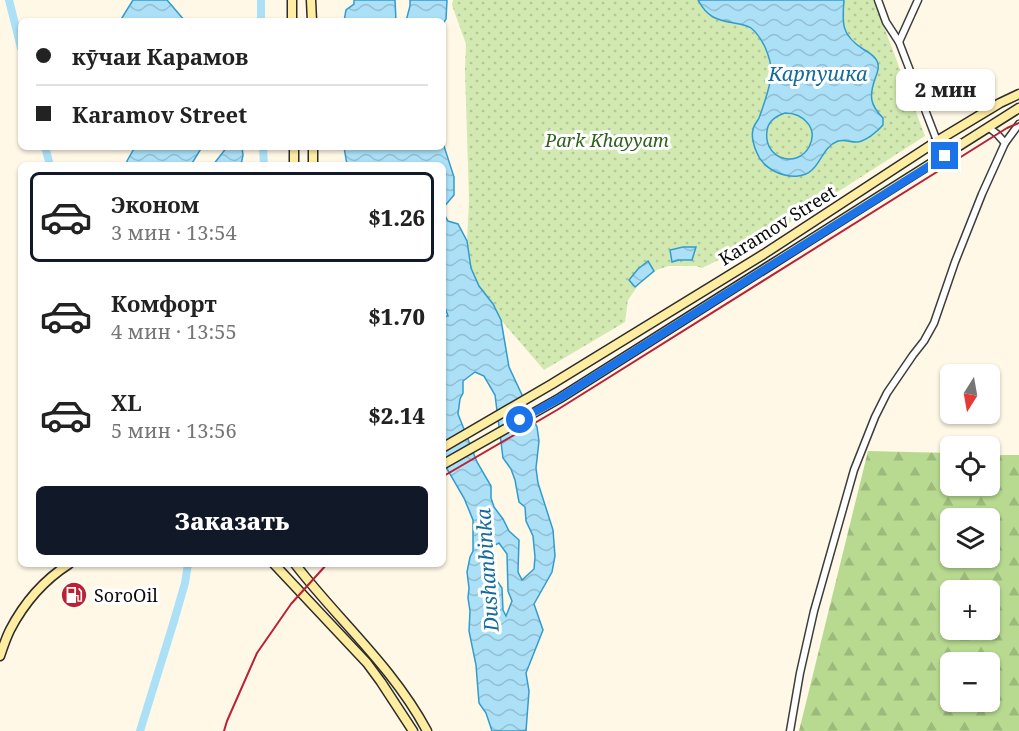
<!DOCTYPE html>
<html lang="ru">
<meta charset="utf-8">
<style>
body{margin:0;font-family:"Noto Serif",serif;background:#f6f6f6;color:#222;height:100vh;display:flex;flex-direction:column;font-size:22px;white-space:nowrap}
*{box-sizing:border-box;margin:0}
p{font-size:20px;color:#767676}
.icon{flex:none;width:33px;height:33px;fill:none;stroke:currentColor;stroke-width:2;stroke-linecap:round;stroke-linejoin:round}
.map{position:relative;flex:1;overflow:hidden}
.drawer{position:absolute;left:18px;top:162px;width:428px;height:405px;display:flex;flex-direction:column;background:#fff;border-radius:9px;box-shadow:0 2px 4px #0004}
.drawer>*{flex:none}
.hud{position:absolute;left:18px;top:18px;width:428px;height:132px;border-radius:9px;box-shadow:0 2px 4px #0004;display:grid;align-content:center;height:132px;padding:0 18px;background:#fff}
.needle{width:39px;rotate:191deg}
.fabs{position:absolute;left:940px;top:364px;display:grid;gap:12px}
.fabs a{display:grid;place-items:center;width:60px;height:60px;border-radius:9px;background:#fff;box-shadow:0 2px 4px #0004;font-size:30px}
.end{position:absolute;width:27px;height:27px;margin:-14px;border:8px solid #1a73e8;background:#fff;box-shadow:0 0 0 3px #fff}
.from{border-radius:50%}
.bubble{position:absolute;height:42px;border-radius:9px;background:#fff;box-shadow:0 2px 4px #0004;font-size:20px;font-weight:800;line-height:42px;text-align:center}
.hud b{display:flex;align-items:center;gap:21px;height:57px;font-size:22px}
.hud b+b{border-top:2px solid #e0e0e0}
.hud i{width:15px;height:15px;background:#222}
ul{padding:10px 0 0;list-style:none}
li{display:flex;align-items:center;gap:18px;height:90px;margin:0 12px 9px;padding:0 6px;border:3px solid transparent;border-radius:9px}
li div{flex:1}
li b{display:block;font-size:22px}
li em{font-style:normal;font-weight:800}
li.on{border-color:#111827}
li>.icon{width:54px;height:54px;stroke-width:1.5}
.primary-button{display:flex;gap:12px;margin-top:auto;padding:12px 18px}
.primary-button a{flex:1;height:69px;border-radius:9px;background:#111827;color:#fff;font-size:24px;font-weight:800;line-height:69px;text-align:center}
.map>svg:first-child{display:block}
.grass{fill:url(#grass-dots)}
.forest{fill:url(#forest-firs);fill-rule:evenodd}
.water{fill:url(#water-waves);stroke:#319ccf;stroke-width:1.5;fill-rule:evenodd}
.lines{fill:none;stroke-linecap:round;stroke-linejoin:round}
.canal{stroke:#abe0f7;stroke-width:8}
.minor-casing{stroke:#3d3d3d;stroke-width:9}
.secondary-casing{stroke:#2c2c2c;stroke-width:11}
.minor{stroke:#fff;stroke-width:6}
.secondary{stroke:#ffeea2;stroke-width:8}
.rail{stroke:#bb2134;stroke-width:2}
.route{stroke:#1a73e8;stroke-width:8}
.labels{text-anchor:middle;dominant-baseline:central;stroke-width:6;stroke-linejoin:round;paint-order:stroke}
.park-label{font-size:18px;font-style:italic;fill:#2e611b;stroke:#fff}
.street-label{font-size:18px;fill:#0a0a0a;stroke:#fff}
.poi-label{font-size:18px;fill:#0a0a0a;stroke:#fff;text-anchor:start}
.water-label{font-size:20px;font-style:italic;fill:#136a9c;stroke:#fff}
</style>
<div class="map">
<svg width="1019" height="731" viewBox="0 0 1019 731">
<defs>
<pattern id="grass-dots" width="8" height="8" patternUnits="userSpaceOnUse" patternTransform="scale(1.5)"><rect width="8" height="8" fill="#d2e9b1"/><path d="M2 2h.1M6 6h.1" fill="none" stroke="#b3c697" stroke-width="1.8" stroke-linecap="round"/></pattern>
<pattern id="forest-firs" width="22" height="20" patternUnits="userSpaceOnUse" patternTransform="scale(1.5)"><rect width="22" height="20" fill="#b7da90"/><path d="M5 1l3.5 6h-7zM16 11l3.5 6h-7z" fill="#9cba7b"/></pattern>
<pattern id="water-waves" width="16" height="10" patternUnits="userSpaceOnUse" patternTransform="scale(1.5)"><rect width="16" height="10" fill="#abe0f7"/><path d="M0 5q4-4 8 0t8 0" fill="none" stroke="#92bfd2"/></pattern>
</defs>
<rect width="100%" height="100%" fill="#fff8e7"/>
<polygon class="grass" points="453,0 874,0 925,136 772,234 702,268 696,266 668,266 649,273 644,277 628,300 625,322 544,370 501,320 493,304 479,286 471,268 467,241 469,200 465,70 466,44 452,5"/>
<path class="forest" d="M868,451l83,2v33h39v-31h29v276h-220zM951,519h39v39h-39zM951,591h39v39h-39zM951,663h39v39h-39z"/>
<g class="water">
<polygon points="133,0 167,0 185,21 120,21"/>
<polygon points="354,0 395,0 396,21 344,21 346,10 354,4"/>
<polygon points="410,0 447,0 446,19 443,24 442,21 406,21 410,6"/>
<path d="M698,0h146c-2,23 -3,35 19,49 5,3 11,6 14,12 3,7 0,12 -2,18 -6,17 -5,26 8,39v7c-6,7 -18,17 -27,17 -6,0 -12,-3 -18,-1 -19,7 -17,33 -40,35 -7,1 -15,-1 -22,-4 -8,-4 -16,-11 -19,-19 -3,-6 -6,-17 -4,-23 0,-4 4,-8 6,-12 4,-11 12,-33 12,-44 1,-8 -3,-20 -6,-27 -3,-6 -9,-15 -14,-19 -4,-3 -11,-4 -17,-5 -18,-3 -27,-6 -36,-23zM785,113c18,0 34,15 24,34 -12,22 -46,12 -42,-16 1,-10 9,-15 18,-18z"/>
<polygon points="443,124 445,136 443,143 454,177 454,195 443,208 442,165 347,165 344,147 442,147"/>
<polygon points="135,147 202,147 191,165 127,165 127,161"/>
<polygon points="227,147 242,147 243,155 241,165 213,165"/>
<path d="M443,212l5,9 10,3 9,17 4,27 8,18 14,18 8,16 8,47 28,60 2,14 -3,27 2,15 15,47 2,26 -3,16 -18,32 9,26 -17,43 3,18 -3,40h-34l-6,-18 -7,-10 -3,-38 -7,-34 1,-20 -2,-13 1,-10 -2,-16 3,-15 3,-6v-31l-9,-22 -21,-36 -1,-145 6,-1 -4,-11 1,-8 -2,-5zM475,372l9,4 11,19 8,63 8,11 4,11 4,22 6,5 1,14 7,15 2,21 -1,12 -12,11 -4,-8 1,-32 -10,-9 -6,-12 -9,-12 -3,-9v-12l-14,-24 -19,-48 2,-15 3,-6v-12zM499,543l8,11 1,37 4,10 -6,15 -3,-6 -1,-22 -7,-10 -2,-10v-22z"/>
<polygon points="683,247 696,247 692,260 679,260 672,262 670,250"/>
<polygon points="648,261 654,271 635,287 629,280 638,269"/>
</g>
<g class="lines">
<g class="canal">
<polyline points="9,0 21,48"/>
<polyline points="261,0 261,21"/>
<polyline points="45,147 50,165"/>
<polyline points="263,147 264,165"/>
<polyline points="140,731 174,621 185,583 188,564"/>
</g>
<g class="minor-casing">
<g id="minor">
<polyline points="878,0 886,22 899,42 937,141"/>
<polyline points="899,42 918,0"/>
<polyline points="988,127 997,134 1005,143"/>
<polyline points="790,731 800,673 814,611 854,470 875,417 887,393 913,355 924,341 934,323 955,262 982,194 1005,143 1019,124"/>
</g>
</g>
<g class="secondary-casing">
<g id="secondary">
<polyline points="292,0 292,21"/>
<polyline points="311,0 312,21"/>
<polyline points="294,147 294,165"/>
<polyline points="313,147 313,165"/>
<polyline points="442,448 552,384 764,254 937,141 1000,103 1019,94"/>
<polyline points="442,465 560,398 1019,108"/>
<polyline points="274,564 367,663 381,682 413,731"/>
<path d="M295,564c43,56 98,103 132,167"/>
<path d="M0,656c3,-9 6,-18 10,-26 14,-27 34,-50 59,-66"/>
</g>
</g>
<use href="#minor" class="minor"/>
<use href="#secondary" class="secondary"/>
<g class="rail">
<polyline points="442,477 557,410 1007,128 1019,123"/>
<polyline points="224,731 227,721 257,653 291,604 327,564"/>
</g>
</g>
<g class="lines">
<polyline class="route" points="520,420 560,398 945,156"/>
</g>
<defs>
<g id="fuel-disc" transform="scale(1.35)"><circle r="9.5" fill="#bb2134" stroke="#fff"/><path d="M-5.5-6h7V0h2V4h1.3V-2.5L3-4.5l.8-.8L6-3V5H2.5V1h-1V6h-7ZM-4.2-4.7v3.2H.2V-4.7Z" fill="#fff"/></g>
</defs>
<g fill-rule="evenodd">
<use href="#fuel-disc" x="74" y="595"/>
</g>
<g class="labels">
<g class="park-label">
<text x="607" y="140">Park Khayyam</text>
</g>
<g class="street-label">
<text transform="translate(777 225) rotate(-32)">Karamov Street</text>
</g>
<g class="poi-label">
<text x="94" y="595">SoroOil</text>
</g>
<g class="water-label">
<text x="818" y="73">Карпушка</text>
<text transform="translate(487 570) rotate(-94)">Dushanbinka</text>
</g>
</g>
</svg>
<div class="fabs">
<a><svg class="needle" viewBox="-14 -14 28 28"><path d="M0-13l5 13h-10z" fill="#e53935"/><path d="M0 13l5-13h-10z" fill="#767676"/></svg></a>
<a><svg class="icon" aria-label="locate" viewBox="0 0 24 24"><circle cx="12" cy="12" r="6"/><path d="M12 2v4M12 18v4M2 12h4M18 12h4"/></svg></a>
<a><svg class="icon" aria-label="layers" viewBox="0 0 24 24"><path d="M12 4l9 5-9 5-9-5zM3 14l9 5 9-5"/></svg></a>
<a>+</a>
<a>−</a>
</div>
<i class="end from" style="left:520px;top:420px"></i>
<i class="end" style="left:945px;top:156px"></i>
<div class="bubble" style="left:896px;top:69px;width:99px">2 мин</div>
<div class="hud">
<b><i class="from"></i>кӯчаи Карамов</b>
<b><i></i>Karamov Street</b>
</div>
<section class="drawer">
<ul>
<li class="on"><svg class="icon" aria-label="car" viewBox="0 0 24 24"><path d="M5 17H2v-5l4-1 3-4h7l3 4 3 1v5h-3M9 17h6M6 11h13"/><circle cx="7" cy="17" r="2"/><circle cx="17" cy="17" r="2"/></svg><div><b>Эконом</b><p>3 мин · 13:54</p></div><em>$1.26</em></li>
<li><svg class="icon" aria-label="car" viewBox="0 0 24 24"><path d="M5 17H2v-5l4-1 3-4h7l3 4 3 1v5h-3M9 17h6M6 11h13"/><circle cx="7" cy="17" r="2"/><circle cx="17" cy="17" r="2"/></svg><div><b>Комфорт</b><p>4 мин · 13:55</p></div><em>$1.70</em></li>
<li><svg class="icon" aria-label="car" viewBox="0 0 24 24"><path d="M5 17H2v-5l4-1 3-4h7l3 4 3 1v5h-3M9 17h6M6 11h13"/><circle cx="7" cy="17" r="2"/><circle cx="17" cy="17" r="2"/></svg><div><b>XL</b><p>5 мин · 13:56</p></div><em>$2.14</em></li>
</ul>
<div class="primary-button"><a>Заказать</a></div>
</section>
</div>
